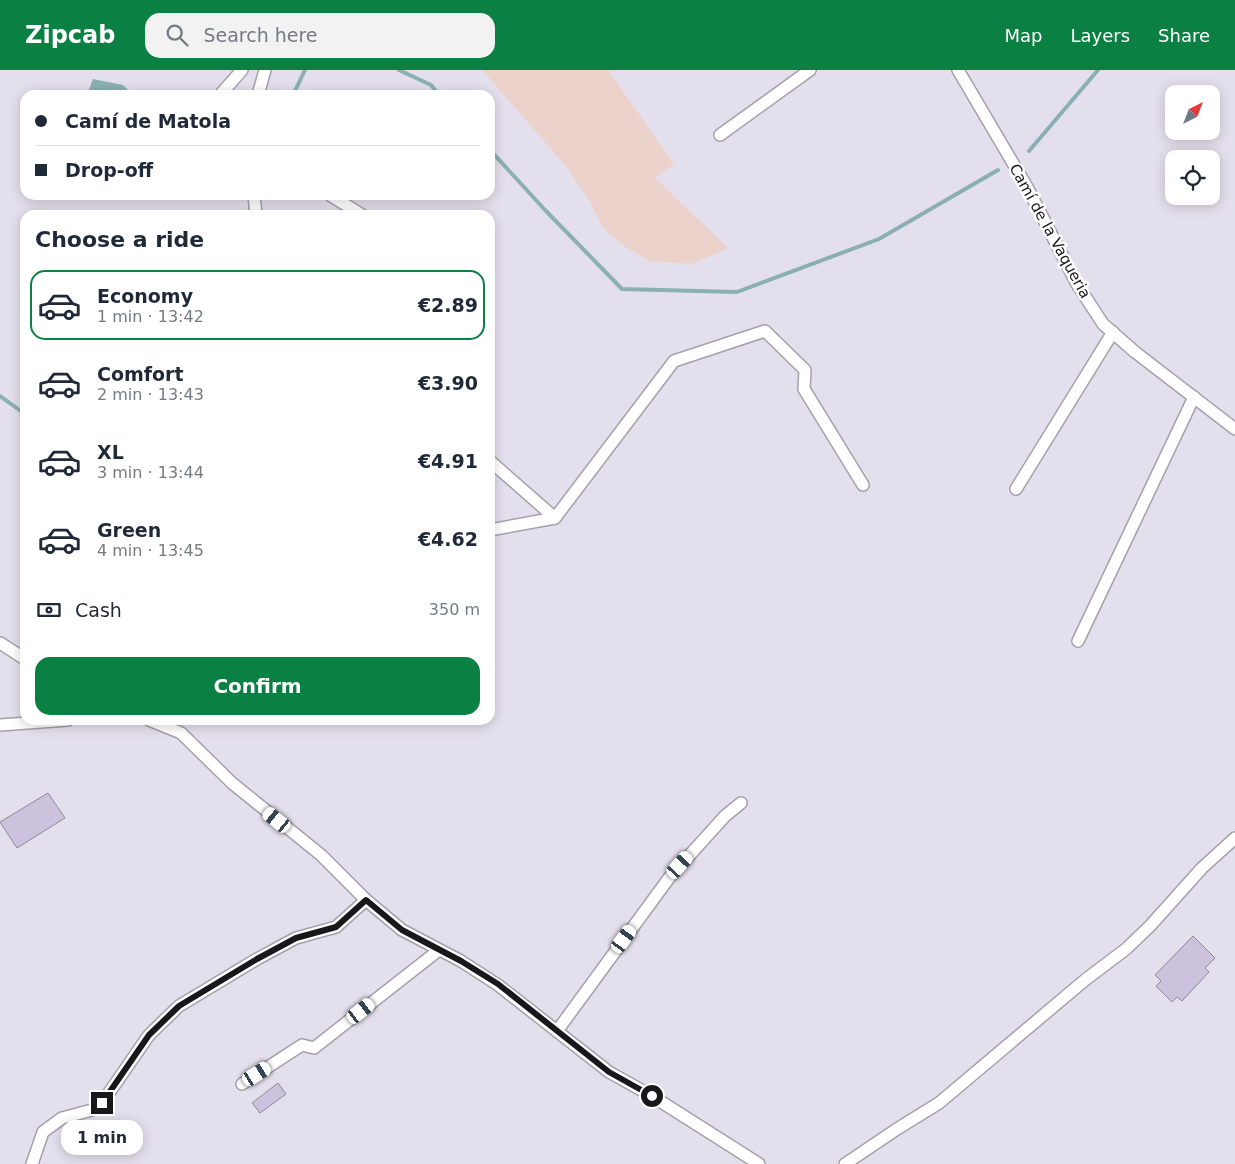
<!DOCTYPE html>
<meta charset="utf-8">
<style>
body{margin:0;font-family:"DejaVu Sans",sans-serif;background:#f2f2f3;color:#1f2937;height:100vh;display:flex;flex-direction:column;font-size:19px;white-space:nowrap}
*{box-sizing:border-box;margin:0}
p{font-size:16px;color:#747a83}
.icon{flex:none;width:28px;height:28px;fill:none;stroke:currentColor;stroke-width:2;stroke-linecap:round;stroke-linejoin:round}
.map{position:relative;flex:1;overflow:hidden}
.panel{position:absolute;left:20px;top:140px;width:475px;height:515px;display:flex;flex-direction:column;background:#fff;border-radius:15px;box-shadow:0 2px 12px #0003}
.panel>*{flex:none}
.banner{position:absolute;left:20px;top:20px;width:475px;height:110px;border-radius:15px;box-shadow:0 2px 12px #0003;display:grid;align-content:center;height:110px;padding:0 15px;background:#fff}
.needle{width:32px;rotate:42deg}
.buttons{position:absolute;left:1165px;top:15px;display:grid;gap:10px}
.buttons a{display:grid;place-items:center;width:55px;height:55px;border-radius:10px;background:#fff;box-shadow:0 2px 12px #0003;font-size:25px}
.end{position:absolute;width:22px;height:22px;margin:-11px;border:6px solid #19171b;background:#fff;box-shadow:0 0 0 2px #fff}
.from{border-radius:50%}
.bubble{position:absolute;height:35px;border-radius:15px;background:#fff;box-shadow:0 2px 12px #0003;font-size:16px;font-weight:600;line-height:35px;text-align:center}
.car{position:absolute;width:15px;height:30px;margin:-15px -8px;border-radius:6px;box-shadow:0 0 4px 1px #0007;background:linear-gradient(#fff 24%,#345 0 40%,#fff 0 76%,#345 0 86%,#fff 0)}
.banner b{display:flex;align-items:center;gap:18px;height:48px;font-size:19px}
.banner b+b{border-top:1px solid #e0e1e3}
.banner i{width:12px;height:12px;background:#1f2937}
ul{padding:0;list-style:none}
li{display:flex;align-items:center;gap:15px;height:70px;margin:0 10px 8px;padding:0 5px;border:2px solid transparent;border-radius:15px}
li div{flex:1}
li b{display:block;font-size:19px}
li em{font-style:normal;font-weight:600}
li.on{border-color:#0b8043}
li>.icon{width:45px;height:45px;stroke-width:1.5}
h2{padding:0 15px;font-size:22px;line-height:60px}
.pay{display:flex;align-items:center;gap:12px;height:55px;padding:0 15px;font-size:19px}
.pay p{margin-inline-start:auto}
.cta{display:flex;gap:10px;margin-top:auto;padding:10px 15px}
.cta a{flex:1;height:58px;border-radius:15px;background:#0b8043;color:#fff;font-size:20px;font-weight:600;line-height:58px;text-align:center}
header{display:flex;align-items:center;gap:30px;box-sizing:border-box;height:70px;padding:0 25px;background:#0b8043;color:#fff}
header strong{font-size:24px}
nav{display:flex;gap:28px;margin-inline-start:auto;font-size:18px}
.search{width:350px;height:45px;background:#f2f2f3;display:flex;align-items:center;gap:12px;box-sizing:border-box;padding:0 18px;border-radius:15px;color:#747a83;font-size:19px}
.map>svg:first-child{display:block}
.industrial{fill:#ebd2ca}
.water{fill:#8bb0b3}
.lines{fill:none;stroke-linecap:round;stroke-linejoin:round}
.stream{stroke:#8bb0b3;stroke-width:4}
.building{fill:#cdc2de;stroke:#8e8995}
.minor-casing{stroke:#a5a0ab;stroke-width:14}
.minor{stroke:#fff;stroke-width:11}
.route{stroke:#19171b;stroke-width:6}
.labels{text-anchor:middle;dominant-baseline:central;stroke-width:5;stroke-linejoin:round;paint-order:stroke}
.street-label{font-size:15px;fill:#19171b;stroke:#fff}
</style>
<header>
<strong>Zipcab</strong>
<div class="search"><svg class="icon" aria-label="search" viewBox="0 0 24 24"><circle cx="10" cy="10" r="6"/><path d="M15 15l6 6"/></svg>Search here</div>
<nav><a>Map</a><a>Layers</a><a>Share</a></nav>
</header>
<div class="map">
<svg width="1235" height="1094" viewBox="0 0 1235 1094">
<rect width="100%" height="100%" fill="#e4dfec"/>
<polygon class="industrial" points="482,0 608,0 674,94 655,108 728,178 691,194 650,191 624,176 602,157 590,131 566,96"/>
<polygon class="water" points="93,9 123,15 130,22 129,25 87,25"/>
<g class="lines">
<g class="stream">
<polyline points="399,0 431,15 439,25"/>
<polyline points="293,25 305,0"/>
<polyline points="490,80 545,140 622,219 737,222 879,169 998,100"/>
<polyline points="1029,81 1098,0"/>
<polyline points="0,326 25,344"/>
</g>
</g>
<g class="building">
<polygon points="48,723 65,748 17,778 0,752"/>
<polygon points="1193,866 1215,888 1205,898 1209,902 1182,931 1177,927 1172,932 1156,916 1161,911 1155,905"/>
<polygon points="278,1013 286,1024 260,1043 252,1033"/>
</g>
<g class="lines">
<g class="minor-casing">
<g id="minor">
<polyline points="958,0 1027,117 1077,214 1103,254 1135,282 1235,359"/>
<polyline points="220,25 242,0"/>
<polyline points="258,25 265,0"/>
<polyline points="720,65 810,0"/>
<polyline points="254,125 256,145"/>
<polyline points="330,125 362,145"/>
<polyline points="490,391 555,448"/>
<polyline points="1016,419 1113,262"/>
<polyline points="490,460 555,448 674,291 765,261 805,300 804,319 863,415"/>
<polyline points="1078,571 1194,327"/>
<polyline points="0,573 25,589"/>
<polyline points="149,650 181,663 232,713 321,785 366,830 402,860 461,891 498,915 609,1002 652,1026 759,1094"/>
<polyline points="0,655 68,650"/>
<polyline points="557,961 669,808 725,746 741,733"/>
<polyline points="242,1014 302,975 314,978 439,880"/>
<polyline points="32,1094 43,1062 62,1048 92,1040 102,1033 149,965 179,936 257,889 296,868 336,857 366,830"/>
<polyline points="845,1094 897,1059 939,1033 1085,910 1126,879 1150,856 1202,798 1235,768"/>
</g>
</g>
<use href="#minor" class="minor"/>
</g>
<g class="lines">
<polyline class="route" points="102,1033 149,965 179,936 257,889 296,868 336,857 366,830 402,860 461,891 498,914 609,1002 652,1026"/>
</g>
<g class="labels">
<g class="street-label">
<text transform="translate(1050 161) rotate(61)">Camí de la Vaqueria</text>
</g>
</g>
</svg>
<div class="buttons">
<a><svg class="needle" viewBox="-14 -14 28 28"><path d="M0-13l5 13h-10z" fill="#e53935"/><path d="M0 13l5-13h-10z" fill="#747a83"/></svg></a>
<a><svg class="icon" aria-label="locate" viewBox="0 0 24 24"><circle cx="12" cy="12" r="6"/><path d="M12 2v4M12 18v4M2 12h4M18 12h4"/></svg></a>
</div>
<i class="end from" style="left:652px;top:1026px"></i>
<i class="end" style="left:102px;top:1033px"></i>
<div class="bubble" style="left:61px;top:1050px;width:82px">1 min</div>
<i class="car" style="left:277px;top:750px;rotate:309deg"></i>
<i class="car" style="left:680px;top:795px;rotate:42deg"></i>
<i class="car" style="left:624px;top:869px;rotate:36deg"></i>
<i class="car" style="left:361px;top:941px;rotate:52deg"></i>
<i class="car" style="left:257px;top:1004px;rotate:57deg"></i>
<div class="banner">
<b><i class="from"></i>Camí de Matola</b>
<b><i></i>Drop-off</b>
</div>
<section class="panel">
<h2>Choose a ride</h2>
<ul>
<li class="on"><svg class="icon" aria-label="car" viewBox="0 0 24 24"><path d="M5 17H2v-5l4-1 3-4h7l3 4 3 1v5h-3M9 17h6M6 11h13"/><circle cx="7" cy="17" r="2"/><circle cx="17" cy="17" r="2"/></svg><div><b>Economy</b><p>1 min · 13:42</p></div><em>€2.89</em></li>
<li><svg class="icon" aria-label="car" viewBox="0 0 24 24"><path d="M5 17H2v-5l4-1 3-4h7l3 4 3 1v5h-3M9 17h6M6 11h13"/><circle cx="7" cy="17" r="2"/><circle cx="17" cy="17" r="2"/></svg><div><b>Comfort</b><p>2 min · 13:43</p></div><em>€3.90</em></li>
<li><svg class="icon" aria-label="car" viewBox="0 0 24 24"><path d="M5 17H2v-5l4-1 3-4h7l3 4 3 1v5h-3M9 17h6M6 11h13"/><circle cx="7" cy="17" r="2"/><circle cx="17" cy="17" r="2"/></svg><div><b>XL</b><p>3 min · 13:44</p></div><em>€4.91</em></li>
<li><svg class="icon" aria-label="car" viewBox="0 0 24 24"><path d="M5 17H2v-5l4-1 3-4h7l3 4 3 1v5h-3M9 17h6M6 11h13"/><circle cx="7" cy="17" r="2"/><circle cx="17" cy="17" r="2"/></svg><div><b>Green</b><p>4 min · 13:45</p></div><em>€4.62</em></li>
</ul>
<div class="pay"><svg class="icon" aria-label="cash" viewBox="0 0 24 24"><path d="M3 7h18v10H3z"/><circle cx="12" cy="12" r="2"/></svg>Cash<p>350 m</p></div>
<div class="cta"><a>Confirm</a></div>
</section>
</div>
